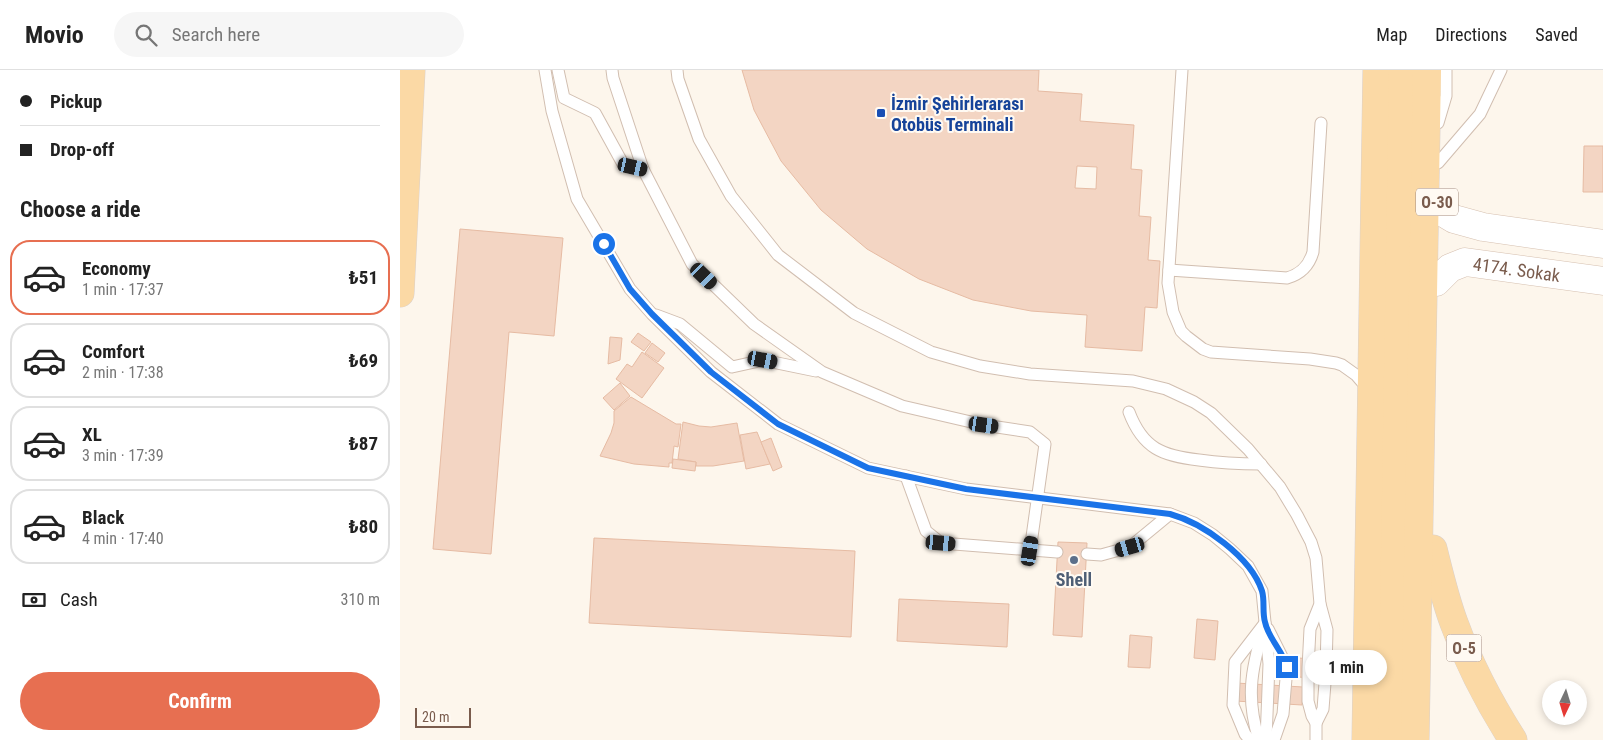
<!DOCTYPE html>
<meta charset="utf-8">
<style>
body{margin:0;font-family:"Roboto Condensed",sans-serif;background:#f6f6f6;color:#222;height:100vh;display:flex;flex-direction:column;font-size:19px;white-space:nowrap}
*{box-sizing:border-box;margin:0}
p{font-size:16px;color:#767676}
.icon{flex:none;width:28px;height:28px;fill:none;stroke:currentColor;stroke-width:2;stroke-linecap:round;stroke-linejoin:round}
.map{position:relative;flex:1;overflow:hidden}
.details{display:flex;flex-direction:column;background:#fff;width:400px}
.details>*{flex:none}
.guide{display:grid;align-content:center;height:110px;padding:0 20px;background:#fff}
.needle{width:32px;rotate:184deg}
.fabs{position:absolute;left:1142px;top:610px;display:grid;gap:10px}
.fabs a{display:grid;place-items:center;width:45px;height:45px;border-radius:50%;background:#fff;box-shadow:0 2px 8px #0003;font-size:25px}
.scale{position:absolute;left:15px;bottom:12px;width:56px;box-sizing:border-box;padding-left:5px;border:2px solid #7a5c4d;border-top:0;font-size:14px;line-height:18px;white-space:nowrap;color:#7a5c4d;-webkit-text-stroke:4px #fffaf3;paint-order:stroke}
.end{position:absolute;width:22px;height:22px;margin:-11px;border:6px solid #1a73e8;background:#fff;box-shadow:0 0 0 2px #fff}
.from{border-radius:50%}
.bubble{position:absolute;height:35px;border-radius:18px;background:#fff;box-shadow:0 2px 8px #0003;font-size:16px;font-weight:700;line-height:35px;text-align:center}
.car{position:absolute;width:15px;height:30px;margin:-15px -8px;border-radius:6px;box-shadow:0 0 4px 1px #0007;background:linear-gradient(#222 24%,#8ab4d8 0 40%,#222 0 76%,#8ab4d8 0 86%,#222 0)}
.guide b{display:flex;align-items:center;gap:18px;height:48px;font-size:19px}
.guide b+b{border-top:1px solid #e0e0e0}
.guide i{width:12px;height:12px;background:#222}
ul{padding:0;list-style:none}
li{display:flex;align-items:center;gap:15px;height:75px;margin:0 10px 8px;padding:0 10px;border:2px solid #e0e0e0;border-radius:20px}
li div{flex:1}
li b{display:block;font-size:19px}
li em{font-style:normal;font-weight:700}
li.active{border-color:#e76f51}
li>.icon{width:45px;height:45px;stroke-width:1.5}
h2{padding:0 20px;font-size:22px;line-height:60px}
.pay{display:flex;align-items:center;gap:12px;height:55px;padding:0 20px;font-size:19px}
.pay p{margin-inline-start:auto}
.button{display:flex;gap:10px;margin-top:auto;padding:10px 20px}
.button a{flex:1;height:58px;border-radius:30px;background:#e76f51;color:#fff;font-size:20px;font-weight:700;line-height:58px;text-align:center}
header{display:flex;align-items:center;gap:30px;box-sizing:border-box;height:70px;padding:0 25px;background:#fff;border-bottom:1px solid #e0e0e0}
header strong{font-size:24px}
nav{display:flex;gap:28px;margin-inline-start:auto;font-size:18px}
.search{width:350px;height:45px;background:#f6f6f6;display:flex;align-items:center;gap:12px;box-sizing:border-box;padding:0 18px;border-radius:28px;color:#767676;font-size:19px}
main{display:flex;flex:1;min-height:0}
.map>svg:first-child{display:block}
.building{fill:#f3d5c3;stroke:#e6bba3;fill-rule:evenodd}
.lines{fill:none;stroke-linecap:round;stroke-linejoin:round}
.service-casing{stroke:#d1beb0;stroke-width:13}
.secondary-casing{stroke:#d6c0b0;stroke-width:29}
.primary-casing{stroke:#dad1cd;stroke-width:29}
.service{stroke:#fff;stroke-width:11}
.secondary{stroke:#fff;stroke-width:28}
.primary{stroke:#fbd9a5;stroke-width:28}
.route{stroke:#1a73e8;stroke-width:6}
.transit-dot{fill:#1a4fb4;stroke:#fffaf3;stroke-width:2}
.service-dot{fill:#5c6f8a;stroke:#fffaf3;stroke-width:2}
.labels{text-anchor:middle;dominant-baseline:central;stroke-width:4;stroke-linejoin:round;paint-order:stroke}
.shield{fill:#fffaf3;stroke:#a28b7f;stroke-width:1}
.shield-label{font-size:16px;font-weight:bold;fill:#7a5c4d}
.transit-label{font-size:18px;font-weight:bold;fill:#164399;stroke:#fffaf3;text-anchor:start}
.street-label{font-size:18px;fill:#7a5c4d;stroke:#fffaf3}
.service-label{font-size:18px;font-weight:bold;fill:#4e5e75;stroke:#fffaf3}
</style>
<header>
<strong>Movio</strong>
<div class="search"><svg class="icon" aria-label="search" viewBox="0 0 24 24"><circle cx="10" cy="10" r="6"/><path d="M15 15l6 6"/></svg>Search here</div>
<nav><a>Map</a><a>Directions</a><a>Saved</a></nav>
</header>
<main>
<section class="details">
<div class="guide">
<b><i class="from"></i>Pickup</b>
<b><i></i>Drop-off</b>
</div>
<h2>Choose a ride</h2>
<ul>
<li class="active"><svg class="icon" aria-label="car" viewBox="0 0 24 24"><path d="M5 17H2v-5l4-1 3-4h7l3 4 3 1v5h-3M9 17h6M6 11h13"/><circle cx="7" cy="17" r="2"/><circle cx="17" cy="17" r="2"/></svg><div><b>Economy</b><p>1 min · 17:37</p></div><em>₺51</em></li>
<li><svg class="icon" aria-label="car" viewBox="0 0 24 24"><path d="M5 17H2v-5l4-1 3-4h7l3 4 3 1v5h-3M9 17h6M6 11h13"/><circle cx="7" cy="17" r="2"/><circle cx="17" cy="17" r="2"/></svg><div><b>Comfort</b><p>2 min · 17:38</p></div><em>₺69</em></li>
<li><svg class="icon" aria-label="car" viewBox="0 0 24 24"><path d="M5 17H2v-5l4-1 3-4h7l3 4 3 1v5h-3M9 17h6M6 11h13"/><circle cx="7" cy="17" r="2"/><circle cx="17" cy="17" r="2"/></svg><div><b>XL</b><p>3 min · 17:39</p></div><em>₺87</em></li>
<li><svg class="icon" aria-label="car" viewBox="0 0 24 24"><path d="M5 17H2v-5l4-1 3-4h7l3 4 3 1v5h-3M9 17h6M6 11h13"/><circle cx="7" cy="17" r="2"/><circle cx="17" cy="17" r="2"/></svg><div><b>Black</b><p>4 min · 17:40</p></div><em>₺80</em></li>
</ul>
<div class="pay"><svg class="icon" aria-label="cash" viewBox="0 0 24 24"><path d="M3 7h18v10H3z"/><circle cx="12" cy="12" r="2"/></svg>Cash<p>310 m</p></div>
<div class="button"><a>Confirm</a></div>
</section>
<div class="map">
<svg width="1203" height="670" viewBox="0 0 1203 670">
<rect width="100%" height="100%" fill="#fdf6ec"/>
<g class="building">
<path d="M342,0h297l-1,21 44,3 -2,27 54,4 -3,44 11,1 -3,46 12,1 -3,43 12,1 -3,47 -12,-1 -3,44 -57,-4 2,-32 -56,-4 -58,-11 -54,-21 -52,-30 -46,-39 -40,-49 -27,-51zM677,96l20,1 -1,22 -21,-1z"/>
<polygon points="1184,76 1203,76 1203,122 1183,122"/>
<polygon points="60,159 163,168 154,266 109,262 91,484 33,479"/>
<polygon points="238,263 251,272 244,281 231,272"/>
<polygon points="210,267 222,268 220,290 208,294"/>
<polygon points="252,273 265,283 258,292 245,283"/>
<polygon points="242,282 264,298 242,328 216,309 227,294 232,297"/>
<polygon points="220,313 230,326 214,340 203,328"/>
<polygon points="231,327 276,354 281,354 278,377 274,376 272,393 269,393 269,397 234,394 200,386 211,363 214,353 214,341"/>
<polygon points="283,352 299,356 311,357 337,353 344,391 313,396 296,396 296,392 278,389"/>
<polygon points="357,362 370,394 346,399 340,365"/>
<polygon points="371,368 382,397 373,401 361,372"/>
<polygon points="273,389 296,392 295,401 272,398"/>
<polygon points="194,468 455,481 451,567 189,553"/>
<polygon points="658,472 687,473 682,567 653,565"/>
<polygon points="499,529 609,534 607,577 497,571"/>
<polygon points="797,549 818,551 815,590 794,588"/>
<polygon points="730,565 752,567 750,598 728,597"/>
<polygon points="899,588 932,591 931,609 898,607"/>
<polygon points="836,613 903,617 902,635 835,631"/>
</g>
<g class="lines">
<g class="service-casing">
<g id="service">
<polyline points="145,0 152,41 177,129 230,219 252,244 311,302 378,354 468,398 566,419 770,444 794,453 813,465 830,479 848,496 862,521 869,594 866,670"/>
<polyline points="158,0 164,28 195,43 223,94 243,99"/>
<polyline points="212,0 213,8 243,99 292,194 354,254 422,302 502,336 584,355 630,362 645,374 630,481"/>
<polyline points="277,0 278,9 299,69 331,126 378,185 454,243 531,282 580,296 630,304 733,311 766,319 794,332 811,343 848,379 880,417 897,445 911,472 916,488 920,534 910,559 908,598 908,631 912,646 916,653 916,670"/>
<polyline points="782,0 768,213 773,242 781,261 786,266 803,279 811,282 910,289 936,293 942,295 956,305 968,319"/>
<polyline points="1038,53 1046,26 1046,0"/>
<polyline points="1038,93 1080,44 1101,0"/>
<path d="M769,200l118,8c14,-4 22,-12 26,-26l8,-129"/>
<polyline points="256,245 280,254 332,297 363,290 416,301"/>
<path d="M729,342c14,37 34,44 70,48 21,3 41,4 62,4"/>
<polyline points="506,406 526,461 541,473 657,482"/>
<polyline points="687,484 701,485 730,477 770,444"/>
<polyline points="868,559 887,597 883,644 874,670"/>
<polyline points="916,653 923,639 926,600 927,560 920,534"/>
<polyline points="850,670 845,664 833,635 835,592 865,553"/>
<path d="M859,670c-13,-41 -8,-70 4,-110"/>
</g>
</g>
<g class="secondary-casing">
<g id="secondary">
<polyline points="1037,135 1044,143 1054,149 1083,157 1203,174"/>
<path id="s1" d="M1036,212l14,-14 15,-6 138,19"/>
</g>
</g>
<g class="primary-casing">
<g id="primary">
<polyline points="0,223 11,0"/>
<path d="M1033,479c6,24 12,50 21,74 15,41 36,81 59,117"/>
<polyline points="966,670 977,0"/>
<polyline points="992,670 1003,0"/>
<polyline points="1015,670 1027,0"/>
</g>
</g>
<use href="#service" class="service"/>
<use href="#secondary" class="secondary"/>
<use href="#primary" class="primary"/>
</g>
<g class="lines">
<path class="route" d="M204,174l26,45 22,25 59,58 67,52 90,44 98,21 204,25c33,9 81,43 92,77 3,10 0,21 3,31 3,16 18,29 22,45"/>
</g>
<rect class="transit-dot" x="476" y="38" width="10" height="10" rx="2.5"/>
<circle class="service-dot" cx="674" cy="490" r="5"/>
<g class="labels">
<g class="shield">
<rect x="1016" y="118.5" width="42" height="27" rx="4"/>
<rect x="1046.5" y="564.5" width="35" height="27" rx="4"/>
</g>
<g class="shield-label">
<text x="1037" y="132">O-30</text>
<text x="1064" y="578">O-5</text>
</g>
<g class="transit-label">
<text x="491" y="33">İzmir Şehirlerarası<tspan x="491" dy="21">Otobüs Terminali</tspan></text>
</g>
<g class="street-label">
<text stroke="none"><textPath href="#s1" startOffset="88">4174. Sokak</textPath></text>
</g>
<g class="service-label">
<text x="674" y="509">Shell</text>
</g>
</g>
</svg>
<div class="fabs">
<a><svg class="needle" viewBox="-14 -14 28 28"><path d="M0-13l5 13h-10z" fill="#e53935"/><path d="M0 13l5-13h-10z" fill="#767676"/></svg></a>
</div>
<div class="scale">20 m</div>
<i class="end from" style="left:204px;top:174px"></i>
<i class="end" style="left:887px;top:597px"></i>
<div class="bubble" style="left:905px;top:580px;width:82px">1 min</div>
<i class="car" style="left:233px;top:97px;rotate:103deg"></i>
<i class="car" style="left:304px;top:206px;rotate:134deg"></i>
<i class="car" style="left:363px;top:290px;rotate:101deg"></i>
<i class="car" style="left:584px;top:355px;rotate:98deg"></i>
<i class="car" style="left:541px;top:473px;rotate:95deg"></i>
<i class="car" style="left:730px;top:477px;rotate:254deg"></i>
<i class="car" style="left:630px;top:481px;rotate:9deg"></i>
</div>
</main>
